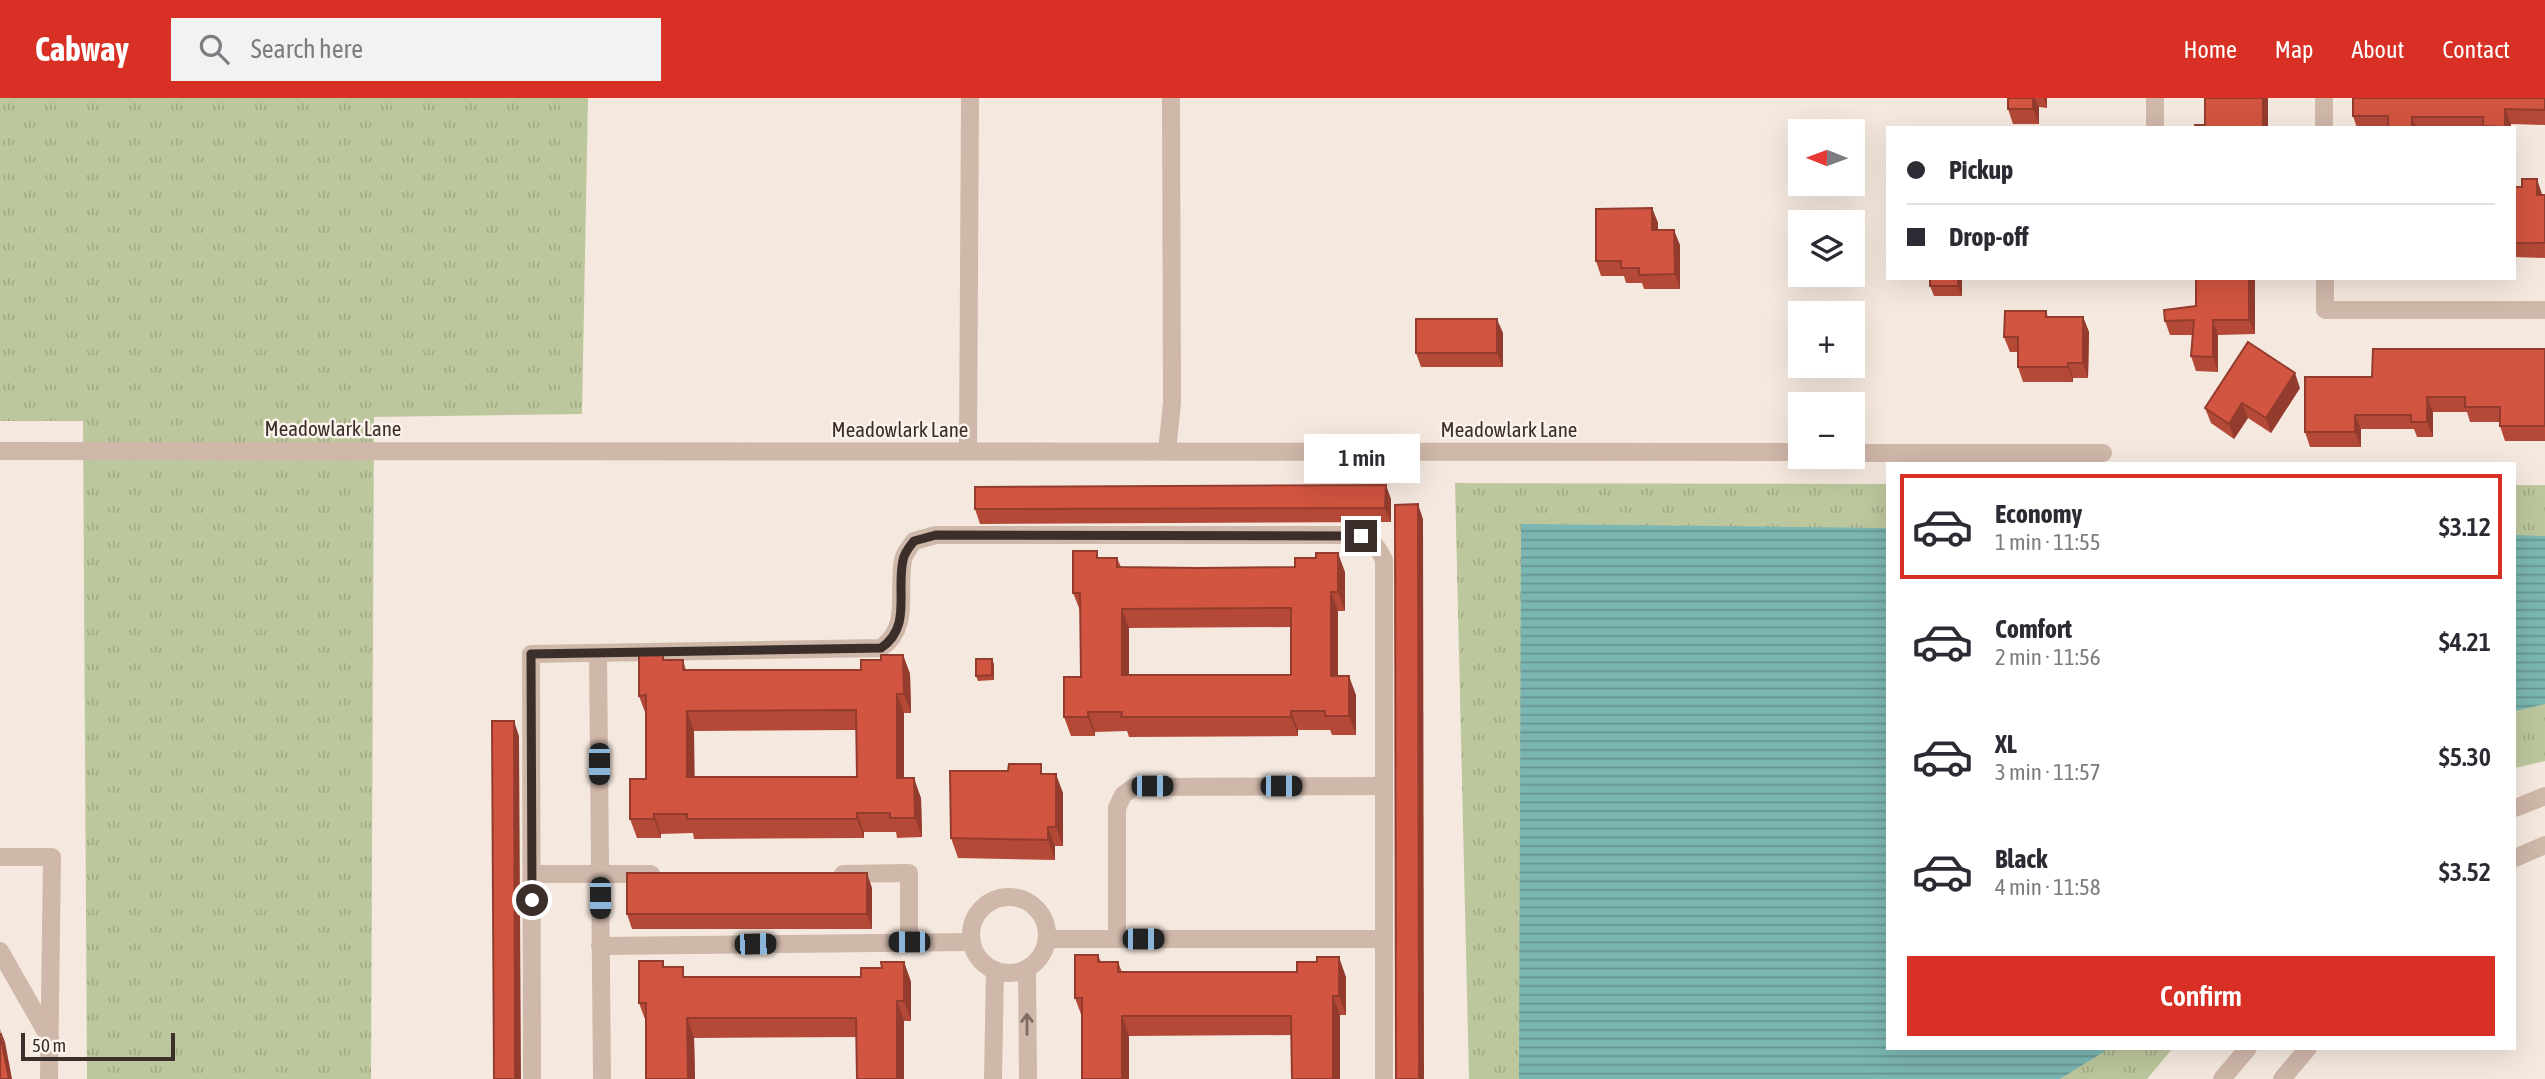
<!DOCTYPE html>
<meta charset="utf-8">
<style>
body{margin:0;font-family:"Asap Condensed",sans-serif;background:#f2f2f3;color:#2b2b33;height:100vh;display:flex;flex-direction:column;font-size:26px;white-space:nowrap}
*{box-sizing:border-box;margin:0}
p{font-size:23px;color:#7c7c81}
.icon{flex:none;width:38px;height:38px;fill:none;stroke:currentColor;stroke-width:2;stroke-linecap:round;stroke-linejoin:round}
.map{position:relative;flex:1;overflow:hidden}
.drawer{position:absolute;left:1886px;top:364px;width:630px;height:588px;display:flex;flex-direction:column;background:#fff;border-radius:0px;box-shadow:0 7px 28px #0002}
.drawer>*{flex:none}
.top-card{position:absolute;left:1886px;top:28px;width:630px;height:154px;border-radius:0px;box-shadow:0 7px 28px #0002;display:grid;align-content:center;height:154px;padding:0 21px;background:#fff}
.needle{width:46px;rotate:271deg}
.controls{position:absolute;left:1788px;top:21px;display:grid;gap:14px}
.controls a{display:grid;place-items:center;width:77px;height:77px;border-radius:0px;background:#fff;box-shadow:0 7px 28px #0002;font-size:35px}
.scale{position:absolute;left:21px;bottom:18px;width:154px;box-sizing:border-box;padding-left:7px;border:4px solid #3c2e2a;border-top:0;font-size:19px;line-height:24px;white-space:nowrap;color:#3c2e2a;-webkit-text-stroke:5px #fcf3ed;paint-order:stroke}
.end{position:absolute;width:32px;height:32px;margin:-16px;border:9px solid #3c2e2a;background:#fff;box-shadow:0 0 0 4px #fff}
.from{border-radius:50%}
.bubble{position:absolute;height:49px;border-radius:0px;background:#fff;box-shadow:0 7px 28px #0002;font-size:23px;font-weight:600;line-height:49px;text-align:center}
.car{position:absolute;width:21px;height:42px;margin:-21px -10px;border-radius:9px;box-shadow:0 0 5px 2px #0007;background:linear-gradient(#222 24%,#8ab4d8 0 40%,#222 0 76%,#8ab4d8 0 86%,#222 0)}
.top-card b{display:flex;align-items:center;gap:24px;height:66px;font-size:26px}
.top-card b+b{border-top:2px solid #e1e1e2}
.top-card i{width:18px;height:18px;background:#2b2b33}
ul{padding:12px 0 0;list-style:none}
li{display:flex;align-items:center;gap:21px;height:105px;margin:0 14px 10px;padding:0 7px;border:4px solid transparent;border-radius:0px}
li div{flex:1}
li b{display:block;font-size:26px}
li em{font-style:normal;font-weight:600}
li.current{border-color:#d93025}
li>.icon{width:63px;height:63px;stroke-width:1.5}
.button{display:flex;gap:14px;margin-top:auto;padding:14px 21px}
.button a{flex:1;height:80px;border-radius:0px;background:#d93025;color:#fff;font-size:28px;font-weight:600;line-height:80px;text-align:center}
header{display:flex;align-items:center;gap:42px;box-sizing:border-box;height:98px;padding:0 35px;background:#d93025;color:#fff}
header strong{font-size:33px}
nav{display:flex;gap:38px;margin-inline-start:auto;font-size:24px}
.search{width:490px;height:63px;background:#f2f2f3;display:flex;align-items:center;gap:18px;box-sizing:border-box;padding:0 24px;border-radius:0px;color:#7c7c81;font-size:26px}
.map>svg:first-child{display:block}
.grass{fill:url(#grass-tufts)}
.water{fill:url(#water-rules)}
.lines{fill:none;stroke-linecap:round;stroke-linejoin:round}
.minor{stroke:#cfb7a9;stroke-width:18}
.wall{fill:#b54938;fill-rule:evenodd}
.shaded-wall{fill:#933c2e}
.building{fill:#d25541;stroke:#933c2e;stroke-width:2;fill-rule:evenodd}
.oneway{stroke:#7e6c63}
.route{stroke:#3c2e2a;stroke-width:9}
.labels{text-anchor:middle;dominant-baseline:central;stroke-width:5;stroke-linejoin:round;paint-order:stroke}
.street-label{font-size:21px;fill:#3c2e2a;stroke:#fcf3ed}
</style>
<header>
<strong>Cabway</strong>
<div class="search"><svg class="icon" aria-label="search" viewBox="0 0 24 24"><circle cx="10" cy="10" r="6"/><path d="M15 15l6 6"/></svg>Search here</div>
<nav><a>Home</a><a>Map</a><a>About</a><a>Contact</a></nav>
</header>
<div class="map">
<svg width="2545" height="981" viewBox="0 0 2545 981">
<defs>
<pattern id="grass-tufts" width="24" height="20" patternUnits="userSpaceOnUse" patternTransform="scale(1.75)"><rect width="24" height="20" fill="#bdc79d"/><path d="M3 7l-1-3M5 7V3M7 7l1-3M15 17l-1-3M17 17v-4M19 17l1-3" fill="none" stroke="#a3ab87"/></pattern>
<pattern id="water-rules" width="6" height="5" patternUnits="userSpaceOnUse" patternTransform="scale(1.75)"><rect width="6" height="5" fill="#7bb6b2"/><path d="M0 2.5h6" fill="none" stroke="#669491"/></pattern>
</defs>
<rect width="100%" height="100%" fill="#f5e9df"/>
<g class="grass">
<polygon points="0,0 588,0 582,316 374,319 371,981 87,981 83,323 0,323"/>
<polygon points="1455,385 1888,386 1888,950 2173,950 2147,981 1469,981"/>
<polygon points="2515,387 2545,387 2545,663 2515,670"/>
</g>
<g class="water">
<polygon points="1521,426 1888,430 1888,950 2110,950 2060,981 1519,981"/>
<polygon points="2515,437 2545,438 2545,606 2515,613"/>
</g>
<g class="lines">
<g class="minor">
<polyline points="2155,0 2155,30"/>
<polyline points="2324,0 2324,30"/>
<polyline points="2325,180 2325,212 2545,212"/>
<polyline points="0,353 1801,354"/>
<polyline points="968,353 970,0"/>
<polyline points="1167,353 1172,305 1171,0"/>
<polyline points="1853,355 2103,355"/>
<polyline points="598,555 602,981"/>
<polyline points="2515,710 2545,698"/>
<polyline points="0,759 52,759 49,981"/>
<polyline points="2515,760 2545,747"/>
<polyline points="532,776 651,776"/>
<polyline points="843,776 909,775 909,844"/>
<circle cx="1009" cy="837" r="38"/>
<polyline points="1047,841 1117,841 1117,710 1123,697 1134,689 1384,688"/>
<polyline points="1117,841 1384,841"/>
<polyline points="600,848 972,844"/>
<polyline points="0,853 50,941"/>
<polyline points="1027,871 1028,981"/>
<path d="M532,981l-1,-425 350,-6c30,-21 16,-56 22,-88 1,-7 7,-13 11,-19l22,-6h402c25,1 35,1 46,25v519"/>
<polyline points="993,981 995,872"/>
<polyline points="2222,981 2248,950"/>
<polyline points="2282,981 2308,950"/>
</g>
</g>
<g class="wall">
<polygon points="2008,0 2047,0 2047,10 2039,9 2039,26 2013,26 2008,11"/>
<polygon points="2545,0 2545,27 2511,26 2511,30 2357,30 2353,18"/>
<polygon points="2515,89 2545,97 2545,160 2515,159"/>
<polygon points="1652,110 1658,125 1658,132 1680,147 1680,191 1644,191 1642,185 1626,185 1624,178 1601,178 1596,163"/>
<polygon points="1962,180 1962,198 1934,198 1930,188"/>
<polygon points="2196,180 2255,180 2255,236 2218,237 2218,274 2196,273 2191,258 2193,237 2170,237 2165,223 2196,208"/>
<polygon points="2046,213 2048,219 2083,219 2089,234 2088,280 2073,280 2073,284 2023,284 2018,269 2018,254 2010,254 2004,239"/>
<polygon points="1503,235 1503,269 1421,269 1416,255"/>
<polygon points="2545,251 2545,343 2505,343 2500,328 2500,324 2470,324 2467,314 2433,314 2433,339 2417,339 2414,331 2361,331 2361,349 2310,349 2305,334 2372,279"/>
<polygon points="2300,290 2271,335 2248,320 2234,341 2211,325 2205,310"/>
<polygon points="1391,401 1391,424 980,426 975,411"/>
<path d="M1099,460h18l4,9 224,5v39h-7v65l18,19v40h-24l-2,-5h-32v6l-169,1 -2,-6 -32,1v4h-24l-7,-19 17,-40v-64l-8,-20zM1291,529v48h-162v-47z"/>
<path d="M903,557l7,19 1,39h-7v65l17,20 1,39 -25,1 -1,-6h-32v6l-170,1 -1,-6 -32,1v4h-24l-7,-19 16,-40v-64l-7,-19 26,-36h18l3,10h175l20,-10zM856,632l1,47h-163v-46z"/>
<polygon points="994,566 994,582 978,583 976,578"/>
<polygon points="1045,676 1063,695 1063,748 1055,748 1055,762 958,760 951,740"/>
<polygon points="872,790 872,831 632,831 627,816"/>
<polygon points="1098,857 1101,864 1118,864 1122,874 1346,879 1346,917 1340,917 1340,981 1292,981 1292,937 1129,938 1082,919 1075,900"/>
<polygon points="904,864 911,884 911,923 904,923 904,981 857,981 857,939 694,940 695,981 646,981 646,924 639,905 665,869 686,879 861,879 882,870"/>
</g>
<g class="shaded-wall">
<polygon points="2033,0 2035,0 2039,9 2039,26 2033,11"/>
<polygon points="2044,0 2047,0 2047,10"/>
<rect x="2263" y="0" width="5" height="30"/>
<polygon points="2505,11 2511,26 2511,30 2506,30 2505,29"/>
<polygon points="2412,19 2416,30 2412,30"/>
<polygon points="2537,81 2542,96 2543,112 2537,97"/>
<polygon points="1652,110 1658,125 1658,147 1652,132"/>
<polygon points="1674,132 1680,147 1680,191 1675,176"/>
<polygon points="1958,180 1962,180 1962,198 1958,188"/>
<polygon points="2249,180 2255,180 2255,236 2249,222"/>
<polygon points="2083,219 2089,234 2088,280 2083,265"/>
<polygon points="1497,221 1503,235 1503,269 1497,255"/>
<polygon points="2213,222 2218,237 2218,274 2213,259"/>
<polygon points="2068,265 2073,280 2073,284 2068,269"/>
<polygon points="2295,275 2300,290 2271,335 2266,320"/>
<polygon points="2427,299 2433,314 2433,339 2427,324"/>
<polygon points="2242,305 2248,320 2234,341 2229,326"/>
<polygon points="2355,317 2361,331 2361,349 2355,334"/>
<polygon points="1386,387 1391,401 1391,424 1385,410"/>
<polygon points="1418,406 1423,421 1424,981 1419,981"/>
<polygon points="1338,455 1345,474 1345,513 1338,494"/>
<polygon points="1331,494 1338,513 1338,597 1331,578"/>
<polygon points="1122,511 1129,530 1129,597 1122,577"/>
<polygon points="903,557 910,576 911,615 904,596"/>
<polygon points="992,561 994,566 994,582 992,577"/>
<polygon points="1349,578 1356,597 1356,637 1349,618"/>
<polygon points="897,596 904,615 904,700 897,680"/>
<polygon points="687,613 694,633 695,699 687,679"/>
<polygon points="1291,613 1298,632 1298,638 1291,619"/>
<polygon points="1088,614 1095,634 1095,638 1088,619"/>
<polygon points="514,623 519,638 521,981 515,981"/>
<polygon points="1056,676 1063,695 1063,748 1056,729"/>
<polygon points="914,680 921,700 922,739 915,720"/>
<polygon points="857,715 864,734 864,740 857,721"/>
<polygon points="654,716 661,736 661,740 654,721"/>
<polygon points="1048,729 1055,748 1055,762 1048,742"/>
<polygon points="867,775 872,790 872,831 867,816"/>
<polygon points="1339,859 1346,879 1346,917 1339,898"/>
<polygon points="904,864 911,884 911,923 904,903"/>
<polygon points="1333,898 1340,917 1340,981 1333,981"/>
<polygon points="897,903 904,923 904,981 897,981"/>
<polygon points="1122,918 1129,938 1129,981 1122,981"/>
<polygon points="687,920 694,940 695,981 688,981"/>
<polygon points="0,931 5,944 12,981 9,981"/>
</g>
<g class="building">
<rect x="2008" y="0" width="25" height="11"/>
<polygon points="2205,0 2263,0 2263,30 2195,30 2195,27 2205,27"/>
<polygon points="2353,0 2545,0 2545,12 2505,11 2505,29 2483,28 2483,19 2412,19 2412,30 2388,30 2388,18 2353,18"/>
<polygon points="2522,81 2537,81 2537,97 2545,97 2545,145 2515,145 2515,89 2522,89"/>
<polygon points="1652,110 1652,132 1674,132 1675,176 1639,177 1639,170 1621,170 1621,163 1596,163 1596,111"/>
<rect x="1930" y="180" width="28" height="8"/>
<polygon points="2196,180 2249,180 2249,222 2213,222 2213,259 2191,258 2194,222 2165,223 2164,212 2196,208"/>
<polygon points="2005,213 2046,213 2046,219 2083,219 2083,265 2068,265 2068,269 2018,269 2018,239 2004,239"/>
<rect x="1416" y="221" width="81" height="34"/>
<polygon points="2248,244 2295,275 2266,320 2242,305 2229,326 2205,310"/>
<polygon points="2373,251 2545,251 2545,328 2500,328 2500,309 2465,309 2465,299 2427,299 2427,324 2411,324 2411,317 2355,317 2355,334 2305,334 2305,279 2372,279"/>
<polygon points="1386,387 1385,410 975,411 975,389"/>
<polygon points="1418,406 1419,981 1396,981 1395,407"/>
<path d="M1073,453h24v7h20v9l81,1 97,-1v-9h21v-5h22v39h-7v84h18v40h-24v-5h-34v6h-170l1,-5h-34v5h-24v-40h17l-1,-84h-7zM1291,510v67h-169v-66z"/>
<path d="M639,555h24v7h20v10h178v-10h20v-5h22l1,39h-7v84h17l1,40h-25v-5h-33v6h-170v-5h-33v5h-24v-40h16v-84l-7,1zM856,612l1,67h-170v-66z"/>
<polygon points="976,561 992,561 992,577 976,578"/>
<polygon points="492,623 514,623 515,981 494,981"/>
<polygon points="1009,666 1041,666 1041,676 1056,676 1056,729 1048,729 1048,742 951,740 950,673 1008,673"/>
<rect x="627" y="775" width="240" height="41"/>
<polygon points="1075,857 1098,857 1098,864 1118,864 1118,874 1297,874 1297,864 1317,864 1317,859 1339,859 1339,898 1333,898 1333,981 1292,981 1291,918 1122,918 1122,981 1082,981 1082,900 1075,900"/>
<polygon points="639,863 663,863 663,869 683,869 683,879 861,879 861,870 882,870 881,864 904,864 904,903 897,903 897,981 857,981 856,920 687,920 688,981 646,981 646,905 639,905"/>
<polygon points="0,935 9,981 0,981"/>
</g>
<defs><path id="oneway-shaft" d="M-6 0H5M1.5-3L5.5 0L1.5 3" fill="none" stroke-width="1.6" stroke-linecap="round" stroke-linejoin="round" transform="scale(1.75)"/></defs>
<use class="oneway" href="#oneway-shaft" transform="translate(1027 926) rotate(-90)"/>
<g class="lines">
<path class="route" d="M532,802l-1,-246 350,-6c31,-21 15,-56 22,-88 1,-7 7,-14 11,-19l22,-6 425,1"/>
</g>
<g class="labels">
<g class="street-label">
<text x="333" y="330">Meadowlark Lane</text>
<text x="900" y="331">Meadowlark Lane</text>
<text x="1509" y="331">Meadowlark Lane</text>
</g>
</g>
</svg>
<div class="controls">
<a><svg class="needle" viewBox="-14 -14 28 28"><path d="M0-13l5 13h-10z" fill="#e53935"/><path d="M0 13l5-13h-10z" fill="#7c7c81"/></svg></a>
<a><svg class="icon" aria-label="layers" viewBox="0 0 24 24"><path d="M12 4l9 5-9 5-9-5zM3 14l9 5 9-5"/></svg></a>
<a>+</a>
<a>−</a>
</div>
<div class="scale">50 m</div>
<i class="end from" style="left:532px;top:802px"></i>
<i class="end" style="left:1361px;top:438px"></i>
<div class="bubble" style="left:1304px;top:336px;width:116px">1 min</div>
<i class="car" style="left:599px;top:666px;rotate:180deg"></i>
<i class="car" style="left:1152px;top:688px;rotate:90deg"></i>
<i class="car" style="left:1281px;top:688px;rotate:90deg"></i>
<i class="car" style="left:600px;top:800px;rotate:180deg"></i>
<i class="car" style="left:1143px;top:841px;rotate:90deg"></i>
<i class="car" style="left:909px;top:844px;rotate:270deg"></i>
<i class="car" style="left:755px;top:846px;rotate:89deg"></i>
<div class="top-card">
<b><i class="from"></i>Pickup</b>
<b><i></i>Drop-off</b>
</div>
<section class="drawer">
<ul>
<li class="current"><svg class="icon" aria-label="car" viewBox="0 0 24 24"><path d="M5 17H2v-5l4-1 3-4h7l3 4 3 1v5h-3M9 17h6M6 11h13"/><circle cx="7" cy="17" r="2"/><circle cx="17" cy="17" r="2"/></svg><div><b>Economy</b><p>1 min · 11:55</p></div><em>$3.12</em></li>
<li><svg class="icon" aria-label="car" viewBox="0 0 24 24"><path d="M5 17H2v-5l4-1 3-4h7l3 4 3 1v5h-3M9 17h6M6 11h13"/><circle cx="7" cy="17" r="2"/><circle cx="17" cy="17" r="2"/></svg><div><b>Comfort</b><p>2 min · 11:56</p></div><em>$4.21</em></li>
<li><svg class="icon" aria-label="car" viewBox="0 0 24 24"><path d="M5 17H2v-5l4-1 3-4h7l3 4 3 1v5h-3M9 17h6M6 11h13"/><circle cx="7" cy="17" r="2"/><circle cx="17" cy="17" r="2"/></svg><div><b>XL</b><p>3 min · 11:57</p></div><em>$5.30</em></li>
<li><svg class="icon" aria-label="car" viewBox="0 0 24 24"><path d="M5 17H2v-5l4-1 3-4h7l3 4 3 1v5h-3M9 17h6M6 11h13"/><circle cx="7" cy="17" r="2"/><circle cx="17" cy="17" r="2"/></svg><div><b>Black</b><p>4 min · 11:58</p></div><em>$3.52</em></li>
</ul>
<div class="button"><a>Confirm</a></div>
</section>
</div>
